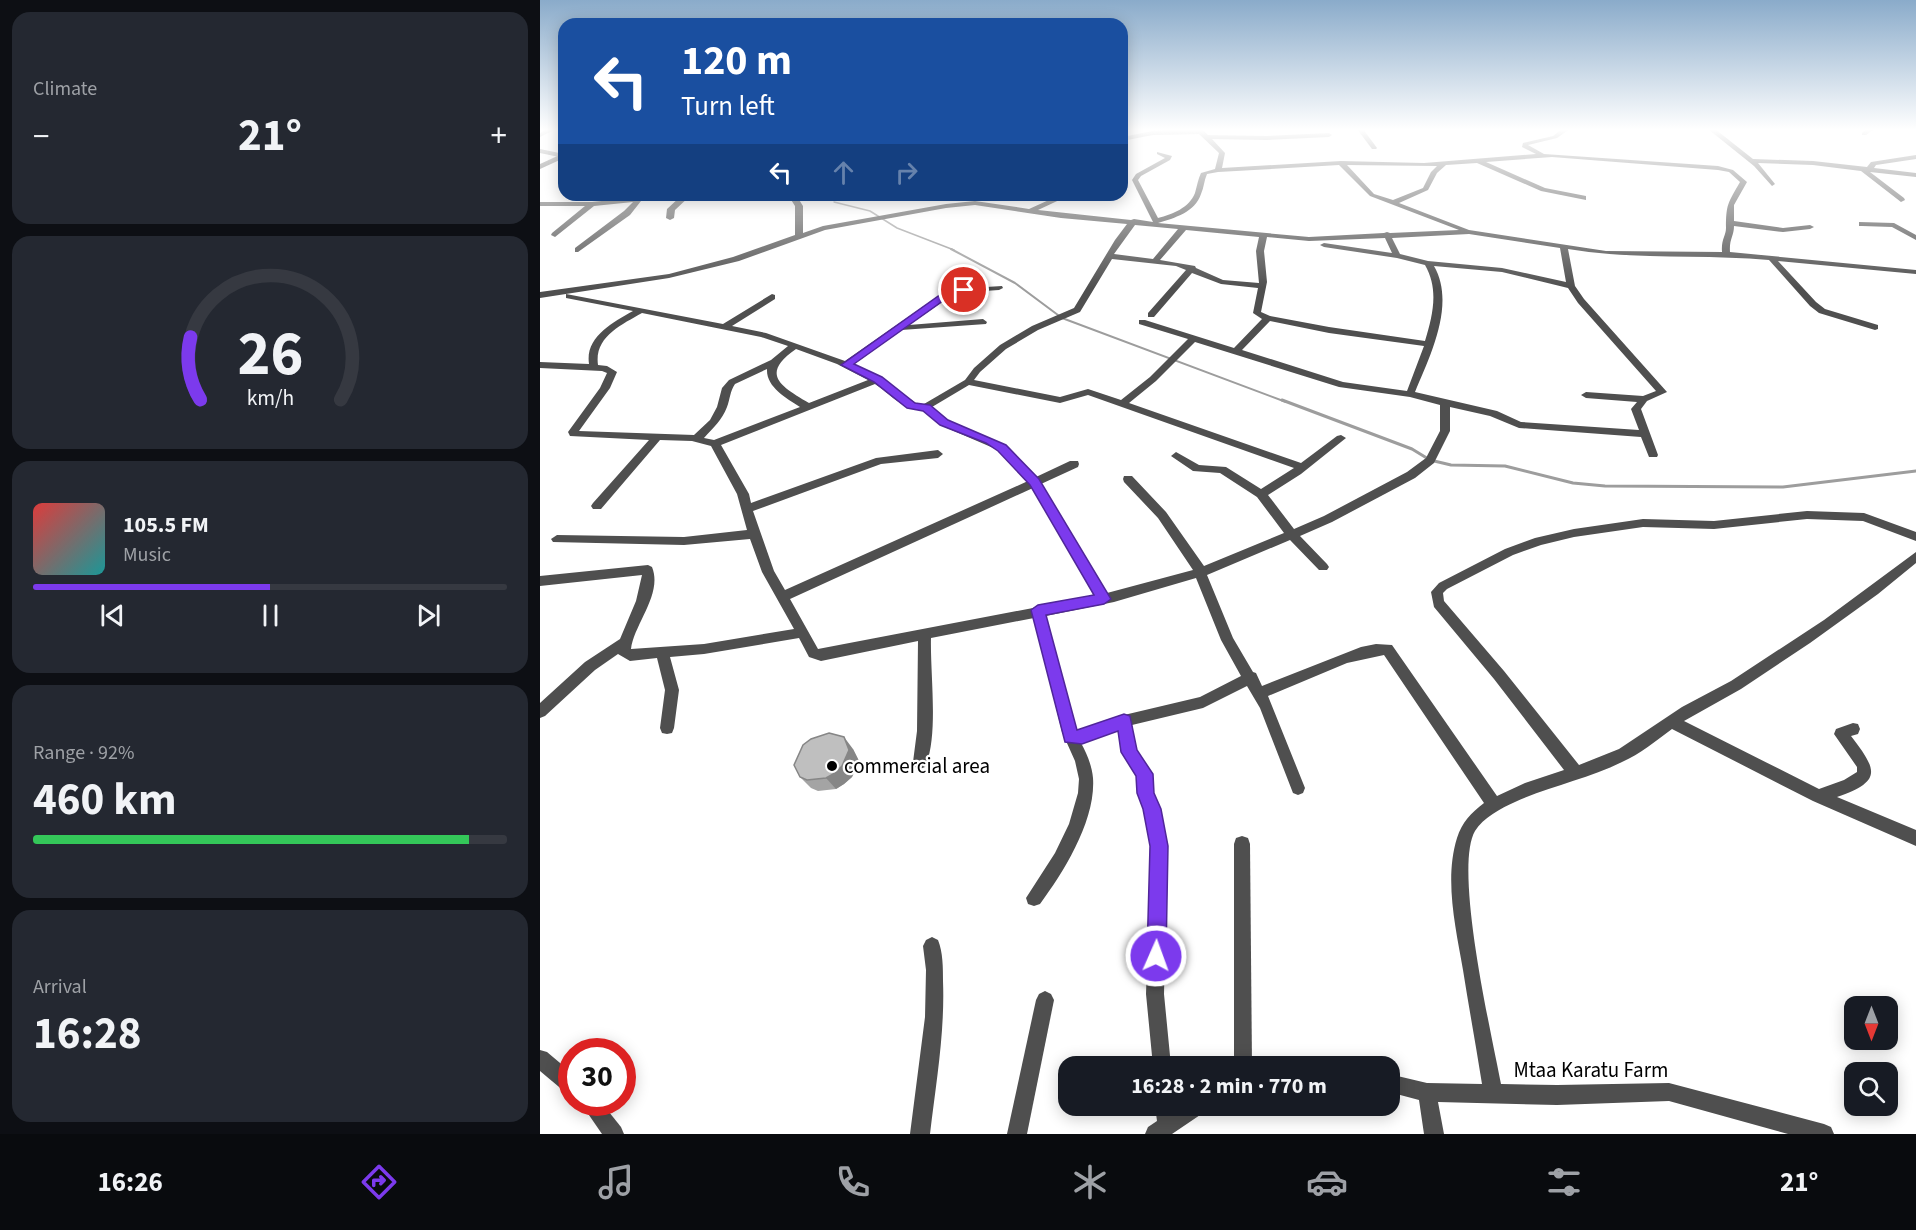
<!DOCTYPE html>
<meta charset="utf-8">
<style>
:root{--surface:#171b24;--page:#242831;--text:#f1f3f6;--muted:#9ea1a6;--line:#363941;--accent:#7c3aed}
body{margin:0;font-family:"Source Sans 3",sans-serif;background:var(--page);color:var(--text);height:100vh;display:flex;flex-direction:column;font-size:22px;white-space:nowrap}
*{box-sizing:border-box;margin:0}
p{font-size:20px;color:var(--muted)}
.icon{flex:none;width:33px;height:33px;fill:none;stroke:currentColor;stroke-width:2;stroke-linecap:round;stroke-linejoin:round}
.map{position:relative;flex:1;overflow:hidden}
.sheet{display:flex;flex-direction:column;gap:12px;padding:12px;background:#0d0f14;width:540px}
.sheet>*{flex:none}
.banner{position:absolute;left:18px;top:18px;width:570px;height:183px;border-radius:18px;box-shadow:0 3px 15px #0003;background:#1a4fa0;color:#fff;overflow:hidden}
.needle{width:39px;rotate:180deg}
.tools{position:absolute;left:1304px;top:996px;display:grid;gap:12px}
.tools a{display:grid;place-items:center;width:54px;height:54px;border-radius:12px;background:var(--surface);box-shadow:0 3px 15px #0003;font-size:30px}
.speed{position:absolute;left:18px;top:1038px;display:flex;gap:12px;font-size:30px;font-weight:700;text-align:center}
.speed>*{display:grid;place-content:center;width:78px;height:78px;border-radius:50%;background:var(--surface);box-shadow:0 3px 15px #0003;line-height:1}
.speed .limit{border:9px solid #d22;background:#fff;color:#111}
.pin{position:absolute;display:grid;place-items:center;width:51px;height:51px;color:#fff;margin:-26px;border:3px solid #fff;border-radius:50%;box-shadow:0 2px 6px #0007}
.me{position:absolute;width:66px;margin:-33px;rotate:2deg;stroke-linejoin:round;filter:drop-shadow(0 0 4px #0008)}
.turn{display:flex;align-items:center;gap:21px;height:126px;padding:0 24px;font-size:27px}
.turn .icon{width:78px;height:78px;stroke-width:2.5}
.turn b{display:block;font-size:42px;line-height:51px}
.lanes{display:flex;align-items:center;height:57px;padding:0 24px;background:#0003;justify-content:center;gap:30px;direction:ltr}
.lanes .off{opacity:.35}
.big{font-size:45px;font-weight:700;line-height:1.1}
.sheet .widget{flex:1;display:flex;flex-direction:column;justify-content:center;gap:9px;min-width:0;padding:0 21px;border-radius:18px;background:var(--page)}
.sheet .dial{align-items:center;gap:0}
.dial svg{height:156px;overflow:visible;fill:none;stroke:var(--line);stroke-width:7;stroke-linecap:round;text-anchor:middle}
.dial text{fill:var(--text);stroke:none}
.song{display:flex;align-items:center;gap:18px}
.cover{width:72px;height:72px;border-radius:9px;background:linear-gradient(135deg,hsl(0 70% 55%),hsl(180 70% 35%))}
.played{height:6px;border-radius:3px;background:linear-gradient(90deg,var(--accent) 50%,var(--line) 50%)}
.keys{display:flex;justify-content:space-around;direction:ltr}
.heat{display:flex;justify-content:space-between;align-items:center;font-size:33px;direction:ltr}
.charge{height:9px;border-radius:4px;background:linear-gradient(90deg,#34c759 92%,var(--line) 0)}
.trip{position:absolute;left:518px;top:1056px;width:342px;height:60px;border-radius:18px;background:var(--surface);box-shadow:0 3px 15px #0003;font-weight:700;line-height:60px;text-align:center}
.menu{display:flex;height:96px;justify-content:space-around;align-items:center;background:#090b0e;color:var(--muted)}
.menu .icon{width:42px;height:42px}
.menu .on{color:var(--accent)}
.menu b{font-size:27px;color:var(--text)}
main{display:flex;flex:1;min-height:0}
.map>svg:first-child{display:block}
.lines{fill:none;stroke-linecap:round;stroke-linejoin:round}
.stream-far2{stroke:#9d9d9d;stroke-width:1.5}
.stream-far1{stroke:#9d9d9d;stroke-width:2}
.stream{stroke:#9d9d9d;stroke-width:3}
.street{fill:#4f4f4f;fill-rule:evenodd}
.secondary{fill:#1c1c1c;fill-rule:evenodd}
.wall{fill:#a4a4a4}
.shaded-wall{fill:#868686}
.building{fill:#bfbfbf;stroke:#868686;stroke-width:1.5}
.route{fill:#7c3aed;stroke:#51269a;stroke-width:1.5}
.poi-dot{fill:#000;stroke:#fff;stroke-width:2}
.labels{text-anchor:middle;stroke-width:4.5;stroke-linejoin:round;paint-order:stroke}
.near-poi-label{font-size:21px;fill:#000;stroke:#fff;text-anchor:start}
.near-street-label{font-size:21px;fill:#000;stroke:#fff}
</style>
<main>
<section class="sheet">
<div class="widget"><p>Climate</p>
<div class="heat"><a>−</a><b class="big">21°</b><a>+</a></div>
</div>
<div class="widget dial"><svg viewBox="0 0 100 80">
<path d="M14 69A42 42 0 1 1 86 69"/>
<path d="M14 69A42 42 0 0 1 9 37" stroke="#7c3aed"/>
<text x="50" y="56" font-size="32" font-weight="700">26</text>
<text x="50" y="72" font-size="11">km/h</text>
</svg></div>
<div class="widget">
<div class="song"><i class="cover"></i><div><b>105.5 FM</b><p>Music</p></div></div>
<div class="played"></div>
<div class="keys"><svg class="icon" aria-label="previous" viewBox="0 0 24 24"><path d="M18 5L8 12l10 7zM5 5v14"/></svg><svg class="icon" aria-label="pause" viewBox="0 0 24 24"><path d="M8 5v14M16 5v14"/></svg><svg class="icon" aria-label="next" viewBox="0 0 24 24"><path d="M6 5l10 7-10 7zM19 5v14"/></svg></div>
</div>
<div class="widget"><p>Range · 92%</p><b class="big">460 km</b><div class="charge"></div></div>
<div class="widget"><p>Arrival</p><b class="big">16:28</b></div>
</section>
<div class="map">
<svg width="1376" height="1134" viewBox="0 0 1376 1134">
<rect width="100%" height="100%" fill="#fff"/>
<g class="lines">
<!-- stream-far2 -->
<polyline class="stream-far2" points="294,202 330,211 357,228 414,250"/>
<!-- stream-far1 -->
<polyline class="stream-far1" points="411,249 475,283 522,318 746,402"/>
<!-- stream -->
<polyline class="stream" points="742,400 872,449 890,460 911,465 965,466 1033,483 1065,486 1243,487 1376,471"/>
<!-- street -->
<g class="street">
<polygon points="7,129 16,129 0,137 0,133"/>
<path d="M655 129H662L668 135 727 136 789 133 792 135 789 137 727 140 672 139 685 153 682 168 801 161 884 163 996 154 982 147 983 143 1013 136 1022 129H1030L1017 138 988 145 1004 154 1178 166 1193 170 1207 182 1194 205V221L1243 228 1270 225 1274 227 1270 229 1243 232 1194 226C1194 236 1189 239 1190 252L1376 270V274L1238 261 1276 302 1285 309 1338 325V329L1335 330 1279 313 1270 306 1229 260C1162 254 1094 260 1028 249L1035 286 1044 299 1127 392 1107 401 1101 409 1118 455 1117 457H1109L1101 437 979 428 950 416 910 407V431L894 463 875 478 792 522 760 536 787 564 789 567 787 570H779L750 540 667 575 693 638 713 672 716 673 722 686 821 647 836 644 852 645 957 796 985 783 1024 770 954 679 894 607 891 592 899 583 965 549 995 538 1034 529 1103 519 1174 521 1267 511 1324 513 1376 532V541L1323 521 1267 519 1174 529 1103 527 1034 537 1001 545 973 555 907 589 903 593 904 601 964 671 1039 765 1079 749 1142 707 1191 681 1284 620 1376 552V563L1338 594 1270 643 1201 689 1144 721 1279 789 1304 780 1317 772V767L1294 734 1296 729 1313 723 1318 724 1320 729 1318 734 1311 736C1337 770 1343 781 1297 797L1376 830V846L1273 801 1132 729C1116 741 1100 754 1082 762 1048 779 1010 786 975 802 961 808 943 818 935 831 913 869 952 1036 961 1084L1017 1085 1129 1083 1284 1124 1291 1127 1294 1134H1248L1129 1101 1017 1105 898 1102 904 1134H884L879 1100 849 1092V1074L887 1083 942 1084C936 1046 929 1008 923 970 916 929 904 880 917 838 922 822 931 813 944 803L844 655 807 663 728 696 765 788 763 793 758 795 753 793 720 708 707 686 663 708 592 725 596 750 611 774 612 793 620 809 627 846 624 994 631 1066H613L606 994 611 846 604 809 597 793V776L582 752 578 730 541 743C547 754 552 766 553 778 556 820 524 872 500 904L494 906 488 904 486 898 515 853 529 824 538 793 539 779 535 761 522 732 494 618 391 638C390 674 399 736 385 767L380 769 375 767 373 762 377 731 378 641 281 661 269 657 259 638 164 654 130 657 139 690 134 728 132 733 127 734 122 733 120 728 125 690 117 658 90 661 78 654 55 670 5 716 0 718V703L45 662 80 639 96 601 102 575 0 586V576L108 565 112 567C123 594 94 624 91 649L164 644 254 629 222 572 210 539 144 545 13 542 11 539 17 535 144 537 207 530 197 494 171 446 152 441 120 440 61 509H53L51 506 53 503 109 440 30 436 28 432 60 388 67 373 62 371 0 368V362L49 364C45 337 72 323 93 311L26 298V294L183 324 232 294 235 295V299L192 326 226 333 305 361 404 292 414 289 462 286 463 288 459 290 415 293 369 325 443 319 447 322 446 324 361 330 313 365 336 377H341L342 380 379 405 384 404 425 380 434 368 460 345 492 326 534 308 575 240 587 224 521 218 435 205 406 208 285 230 199 261 129 278 0 298V292L129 274 193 257 255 235V206L248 195H256L263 206V233L283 226 406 204 435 201 489 209 520 195H530L498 210 591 220 594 219 613 222 592 180 596 174 625 158 617 154V152L632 156 630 160 601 176 598 180 618 218C633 214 649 208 655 193 657 186 658 179 661 173L675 169 679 153 659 134 613 135 582 141V137L613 131ZM1012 157 1178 170 1189 172 1200 182C1188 203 1186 204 1186 228 1186 236 1181 239 1182 252L1066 251 929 230 859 203 888 190 897 173 906 165 937 163 1001 191 1046 200V196L1005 188 946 162ZM799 165 830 196 919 230 850 233 847 232 844 233 769 237 618 223C635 218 655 212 661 194 664 187 664 181 667 174L678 172ZM807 165 897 166 891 172 883 188 853 200 834 194ZM595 225 638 229 613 259 574 254ZM646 230 719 237 716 251 719 283 683 280 656 268 655 266 620 260ZM929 234 1020 248 1026 282 962 268 888 261 860 254 852 238ZM727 237 769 241 845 238 852 253 784 243 780 245 784 247 857 258 885 265C899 289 893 315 885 341L789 327 730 316 721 312 727 282 724 251ZM572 259 636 266 646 270 608 313V317H614L652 273 681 284 718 288 713 313 722 319 694 348 605 320H599V324L648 339 610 377 581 400 548 389 520 397 434 380 440 372 466 349 498 330 540 312ZM894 266 962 272 1028 288 1038 303 1116 391 1103 396 1046 392 1041 395 1046 398 1097 402 1091 409 1099 430 981 422 957 411 875 392C890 356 916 304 894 266ZM102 313 221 337 248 346 231 360 189 380 182 388 177 407 170 420 154 435 39 431 70 388 77 372 67 366 58 365C54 337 81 325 102 313ZM730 321 789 333 884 346 867 391 803 382 702 350ZM655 342 799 387 870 397 900 405V431L886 458 867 472 784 516 754 529 728 495 761 474 806 438 801 435 797 436 761 463 589 403 616 381ZM256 349 297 364 328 380 269 403C240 386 220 374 256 349ZM227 369C226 387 246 398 260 407L174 440 164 438C173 428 182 420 187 407 190 399 190 391 195 384ZM335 384C349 393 366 413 384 410L400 425 458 450 488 481 245 590 234 571 213 511 341 464 398 458 403 454 398 450 336 458 211 503 209 494 181 445ZM429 385 520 403 548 395 754 468 721 489 686 467 659 465 636 452 631 456 653 471 680 473 717 497 744 533 664 566 626 512 592 476H584L583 479 584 482 618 518 653 570 567 593 501 484 538 467 539 464 538 461H530L496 477 466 446 408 421 392 407ZM493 488 556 596 502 606 498 605 493 608 278 649 250 599ZM656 578 681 640 701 676 660 697 584 715 536 732 506 616 574 602Z"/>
<polygon points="817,129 823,129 837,148 836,149 832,149"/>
<polygon points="1168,129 1175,129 1213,159 1273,161 1327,167 1331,162 1376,155 1376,159 1336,165 1334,168 1376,173 1376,177 1330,172 1364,198 1365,200 1361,202 1321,171 1273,165 1218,163 1235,184 1232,186 1214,166"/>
<polygon points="1327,129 1334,129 1326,135 1322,135 1322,133"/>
<polygon points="0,149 24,154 24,158 0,153"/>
<polygon points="119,195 151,195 135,210 134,218 130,220 126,218 127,209 140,197 101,201 90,215 38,252 35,252 35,248 84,211 93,202 54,206 15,237 11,235 12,233 45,206 0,206 0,202 52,202"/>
<polygon points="1319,222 1354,223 1376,235 1376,240 1352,227 1322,226 1319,226"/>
<polygon points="702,836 708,838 710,844 712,1066 694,1066 694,844 696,838"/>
<path d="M392 937 398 940C403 952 403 968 403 981 405 1032 396 1083 390 1134H370L385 1017 386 970 383 946 386 940Z"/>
<polygon points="505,991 511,994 514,1000 487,1134 467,1134 496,1000 499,994"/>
<polygon points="0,1050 7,1052 32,1073 32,1094 25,1092 0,1071"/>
<polygon points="40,1102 61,1102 81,1127 84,1134 62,1134"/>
<polygon points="615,1106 634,1106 635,1109 640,1106 666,1106 663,1113 632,1134 605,1134 608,1127 617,1121"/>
</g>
<!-- secondary -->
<polygon class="secondary" points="24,153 24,158 0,169 0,164"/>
</g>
<!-- wall -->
<polygon class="wall" points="313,749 319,761 312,777 304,784 296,789 278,791 271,788 260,777"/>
<!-- shaded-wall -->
<polygon class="shaded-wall" points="304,737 313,749 319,761 312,777 304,784 296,789 286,778"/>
<!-- building -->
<polygon class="building" points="289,733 304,737 309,750 302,766 295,773 286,778 267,780 260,777 254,765 263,745 271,739"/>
<!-- sky -->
<linearGradient id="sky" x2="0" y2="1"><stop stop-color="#8aabca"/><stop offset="0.45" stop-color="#fff"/><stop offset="1" stop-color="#fff" stop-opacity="0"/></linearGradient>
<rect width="1376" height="288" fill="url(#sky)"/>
<!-- route -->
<polygon class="route" points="424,288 429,290 428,292 410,296 314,364 342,377 375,403 390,405 408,420 466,445 499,479 571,599 564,604 506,615 537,730 584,714 590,716 597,750 613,774 614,793 621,809 628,846 626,956 623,963 616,966 610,963 607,956 610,846 603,809 597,793 596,776 581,752 578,731 542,744 525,742 491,610 498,605 554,595 490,485 458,451 446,443 400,425 383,411 367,408 334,382 301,365 404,292"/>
<!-- markers -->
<circle class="poi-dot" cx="292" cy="766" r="6"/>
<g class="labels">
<!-- near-poi labels -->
<g class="near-poi-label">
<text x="304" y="773">commercial area</text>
</g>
<!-- near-street labels -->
<g class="near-street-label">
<text x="1051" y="1077">Mtaa Karatu Farm</text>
</g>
</g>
</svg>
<div class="tools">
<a><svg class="needle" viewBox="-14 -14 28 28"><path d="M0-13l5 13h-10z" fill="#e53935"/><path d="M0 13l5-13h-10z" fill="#9ea1a6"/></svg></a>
<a><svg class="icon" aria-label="search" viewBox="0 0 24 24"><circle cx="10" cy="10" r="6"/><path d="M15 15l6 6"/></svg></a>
</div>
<div class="speed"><div class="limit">30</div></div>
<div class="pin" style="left:424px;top:290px;background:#d93025"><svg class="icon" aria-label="arrive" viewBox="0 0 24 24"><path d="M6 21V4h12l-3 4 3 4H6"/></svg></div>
<svg class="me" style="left:616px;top:956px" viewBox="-20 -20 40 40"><circle r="17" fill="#7c3aed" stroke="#fff" stroke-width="3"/><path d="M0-11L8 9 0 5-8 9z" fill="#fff"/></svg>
<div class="trip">16:28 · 2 min · 770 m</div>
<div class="banner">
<div class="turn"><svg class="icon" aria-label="left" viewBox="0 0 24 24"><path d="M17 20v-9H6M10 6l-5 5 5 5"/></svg><div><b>120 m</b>Turn left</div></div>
<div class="lanes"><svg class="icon" aria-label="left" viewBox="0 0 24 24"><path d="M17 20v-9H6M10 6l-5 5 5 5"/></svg><svg class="icon off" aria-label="ahead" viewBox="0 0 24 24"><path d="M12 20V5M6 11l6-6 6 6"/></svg><svg class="icon off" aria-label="right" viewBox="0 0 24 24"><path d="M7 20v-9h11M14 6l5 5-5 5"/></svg></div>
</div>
</div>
</main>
<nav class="menu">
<b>16:26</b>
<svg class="icon on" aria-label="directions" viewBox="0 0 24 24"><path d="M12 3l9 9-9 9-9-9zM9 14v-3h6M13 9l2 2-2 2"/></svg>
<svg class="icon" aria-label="music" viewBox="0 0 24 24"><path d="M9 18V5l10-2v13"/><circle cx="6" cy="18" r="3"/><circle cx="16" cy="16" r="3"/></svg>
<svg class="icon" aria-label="phone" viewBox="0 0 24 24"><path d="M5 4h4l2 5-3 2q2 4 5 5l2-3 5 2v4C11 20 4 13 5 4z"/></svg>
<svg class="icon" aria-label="climate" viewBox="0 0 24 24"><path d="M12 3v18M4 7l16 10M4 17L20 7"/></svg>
<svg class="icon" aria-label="car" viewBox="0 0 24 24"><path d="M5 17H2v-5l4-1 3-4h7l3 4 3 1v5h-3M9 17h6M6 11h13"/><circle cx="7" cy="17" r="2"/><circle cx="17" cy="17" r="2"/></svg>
<svg class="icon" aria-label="filters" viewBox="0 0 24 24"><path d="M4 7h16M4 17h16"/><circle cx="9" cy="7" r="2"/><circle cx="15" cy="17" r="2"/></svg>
<b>21°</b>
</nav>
